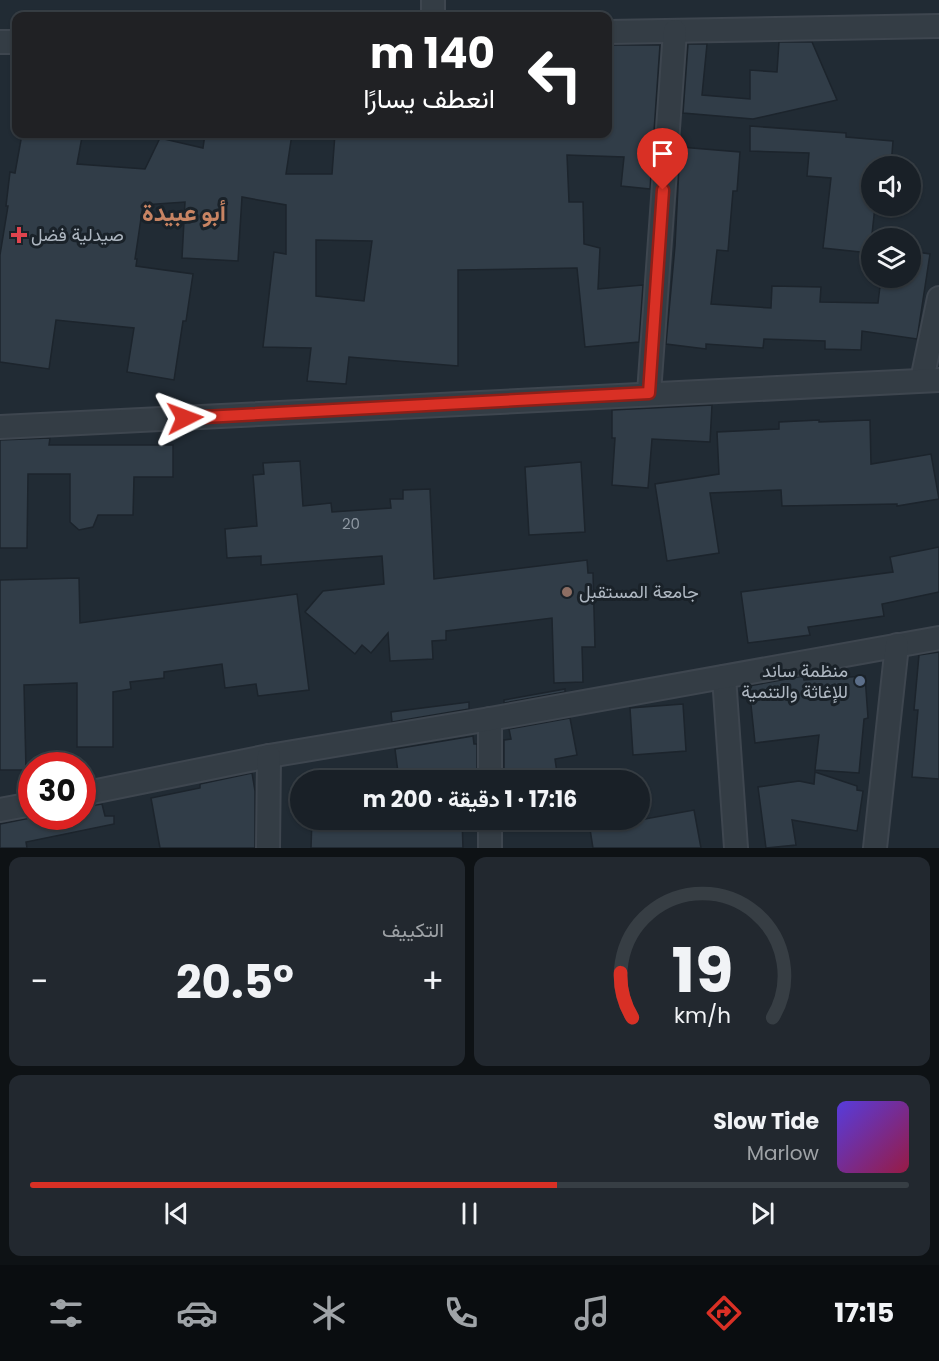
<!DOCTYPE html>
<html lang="ar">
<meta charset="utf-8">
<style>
:root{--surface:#192027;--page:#22282f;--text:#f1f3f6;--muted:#9fa3a7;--line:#373e44;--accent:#d93025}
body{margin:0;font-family:Poppins,Vazirmatn,sans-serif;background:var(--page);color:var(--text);direction:rtl;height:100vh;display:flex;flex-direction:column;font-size:22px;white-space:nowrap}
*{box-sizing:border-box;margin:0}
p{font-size:20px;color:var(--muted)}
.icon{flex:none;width:33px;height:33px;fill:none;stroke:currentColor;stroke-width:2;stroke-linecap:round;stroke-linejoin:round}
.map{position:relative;height:848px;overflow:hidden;direction:ltr}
.sheet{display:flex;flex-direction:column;gap:9px;padding:9px;background:#0e1215;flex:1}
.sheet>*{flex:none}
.banner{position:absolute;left:12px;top:12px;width:600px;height:126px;border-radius:12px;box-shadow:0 2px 4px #0004,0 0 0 2px var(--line);direction:rtl;background:#202124;color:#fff;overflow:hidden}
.tools{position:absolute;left:861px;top:156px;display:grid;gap:12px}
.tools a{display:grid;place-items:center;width:60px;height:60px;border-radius:50%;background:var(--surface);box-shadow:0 2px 4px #0004,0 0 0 2px var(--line);font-size:30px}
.speed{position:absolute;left:18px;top:752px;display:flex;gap:12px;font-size:30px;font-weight:700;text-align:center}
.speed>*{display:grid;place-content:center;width:78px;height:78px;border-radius:50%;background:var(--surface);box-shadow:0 2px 4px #0004,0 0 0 2px var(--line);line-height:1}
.speed .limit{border:9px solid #d22;background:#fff;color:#111}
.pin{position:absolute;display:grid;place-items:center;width:51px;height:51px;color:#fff;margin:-62px -26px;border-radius:50% 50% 50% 0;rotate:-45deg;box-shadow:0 0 6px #0007}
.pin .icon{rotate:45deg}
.me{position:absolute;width:66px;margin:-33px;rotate:87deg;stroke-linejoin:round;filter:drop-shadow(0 0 4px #0008)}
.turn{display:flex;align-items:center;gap:21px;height:126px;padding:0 18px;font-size:27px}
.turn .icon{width:78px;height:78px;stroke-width:2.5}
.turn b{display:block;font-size:42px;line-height:51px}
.big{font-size:45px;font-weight:700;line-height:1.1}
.sheet .tile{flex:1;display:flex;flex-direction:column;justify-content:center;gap:9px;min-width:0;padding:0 21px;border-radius:12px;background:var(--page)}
.sheet .dial{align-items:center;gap:0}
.dial svg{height:156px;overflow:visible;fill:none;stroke:var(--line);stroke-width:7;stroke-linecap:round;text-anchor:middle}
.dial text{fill:var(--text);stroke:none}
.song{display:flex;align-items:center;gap:18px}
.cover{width:72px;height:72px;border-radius:9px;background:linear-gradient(135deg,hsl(250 70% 55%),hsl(340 70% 35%))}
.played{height:6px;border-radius:3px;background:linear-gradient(90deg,var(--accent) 60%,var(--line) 60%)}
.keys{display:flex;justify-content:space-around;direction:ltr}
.heat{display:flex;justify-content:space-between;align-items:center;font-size:33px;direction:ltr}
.sheet .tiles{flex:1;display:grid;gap:9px;grid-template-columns:1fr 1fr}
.tile:last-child{grid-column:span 2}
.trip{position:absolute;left:290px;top:770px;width:360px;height:60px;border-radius:30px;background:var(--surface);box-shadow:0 2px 4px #0004,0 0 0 2px var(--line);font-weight:700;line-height:60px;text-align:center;direction:rtl}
.tab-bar{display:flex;height:96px;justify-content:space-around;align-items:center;background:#0a0d10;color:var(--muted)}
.tab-bar .icon{width:42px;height:42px}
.tab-bar .active{color:var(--accent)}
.tab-bar b{font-size:27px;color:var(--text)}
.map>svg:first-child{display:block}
.building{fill:#313d48;stroke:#1c242c;stroke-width:1.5;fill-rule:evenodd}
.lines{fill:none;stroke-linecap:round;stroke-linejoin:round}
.minor-casing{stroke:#3e464f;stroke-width:26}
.minor{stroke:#343d45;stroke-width:22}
.route-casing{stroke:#8d1f18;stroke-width:15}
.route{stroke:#d93025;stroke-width:10}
.health-dot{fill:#e0444e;stroke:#1a2229;stroke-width:2}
.education-dot{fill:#8d6e63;stroke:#1a2229;stroke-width:2}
.service-dot{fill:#5c6f8a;stroke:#1a2229;stroke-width:2}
.labels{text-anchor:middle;stroke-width:6;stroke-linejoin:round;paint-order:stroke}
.number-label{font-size:15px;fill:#8e98a2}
.poi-label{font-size:18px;fill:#afb8c2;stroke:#1a2229;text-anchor:start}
.district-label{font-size:24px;font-weight:bold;fill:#c88463;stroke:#1a2229}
</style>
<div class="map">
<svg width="939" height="848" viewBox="0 0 939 848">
<rect width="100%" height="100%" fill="#212b34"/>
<!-- building -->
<g class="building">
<polygon points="779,42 812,42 837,100 753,119 683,113 688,44 707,44 702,95 750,99 750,70 777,72"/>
<path d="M608 45H660L650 189 621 186 624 157 567 155 569 202H583L584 244 600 248 598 289 643 285 639 342 585 347 577 268 458 270V366L349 357 346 384 307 381 311 348 263 347 274 252 286 254V205L242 197 238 261 182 258 185 202 143 205 135 259H137L136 266 193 274 186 321H183L174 380 127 372 134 328 56 320 49 369 0 362V255L8 206H6L10 172 15 173 22 134H65L82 137 77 164 145 169 160 138 203 148 205 134H292L286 174H332L335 134H610L613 79 608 78ZM316 240 372 241 364 301 316 296Z"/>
<polygon points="750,126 846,133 846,137 893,141 891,166 872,166 872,206 875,206 870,253 823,248 831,178 807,176 809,153 750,151"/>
<polygon points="680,147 740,152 737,191 733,191 728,251 717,250 711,304 771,308 772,286 821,287 820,302 878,303 881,278 910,278 910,251 930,254 917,339 862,331 861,350 825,349 825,341 764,339 763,348 706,344 706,349 666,344 675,246"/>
<polygon points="712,405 710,442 652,439 648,488 612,485 615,438 612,438 612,410"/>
<polygon points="819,420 819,422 870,420 871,464 931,454 939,499 897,506 897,504 782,506 781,490 710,493 719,553 667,561 655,484 719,474 717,432 779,429 779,422"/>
<polygon points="50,438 49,445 173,445 173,477 134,477 133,515 98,515 93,527 79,530 70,522 70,474 28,474 27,548 0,548 0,440"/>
<polygon points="300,461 303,506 331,503 332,512 391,508 390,499 403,499 403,490 430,489 434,579 587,560 588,573 593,573 595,647 582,647 583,682 554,683 552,618 446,631 446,640 432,641 433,659 390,661 388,633 371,653 362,645 355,654 305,612 323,591 384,584 382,556 261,565 261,556 227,558 225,529 257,526 253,475 264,474 263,463"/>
<polygon points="581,462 585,532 529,535 525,467"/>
<polygon points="939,547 939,592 882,604 884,616 808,627 810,635 748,643 741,592 893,572 890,557"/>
<polygon points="79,578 80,623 297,594 309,690 258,696 256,684 225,688 222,664 164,672 164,678 130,682 131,689 113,692 113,747 77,747 77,683 24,685 26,770 0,770 0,580"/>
<polygon points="939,652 939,779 912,777 918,710 914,710 919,655"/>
<polygon points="803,676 804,680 865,676 868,718 864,719 859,773 815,770 819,735 755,743 749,686"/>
<polygon points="565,689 565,692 504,703 504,700"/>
<polygon points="469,702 469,709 392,722 391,712"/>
<polygon points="683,704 686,751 633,755 630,708"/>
<polygon points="570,718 577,755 555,759 558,780 504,780 504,740 511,739 509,729"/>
<polygon points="473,736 474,744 477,744 477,780 399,780 395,749"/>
<polygon points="815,772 857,786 857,790 863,791 857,831 792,820 796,845 766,848 758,787 799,781 814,784"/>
<polygon points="252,773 255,791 255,848 160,848 151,798 200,788 200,784"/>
<polygon points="102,804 105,816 114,816 114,824 26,842 27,848 0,848 0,824 40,816 82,816 82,807"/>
<polygon points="694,810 701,848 593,848 590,829"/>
<polygon points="312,819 462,819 463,848 311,848"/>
</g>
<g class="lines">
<!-- minor casing -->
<g class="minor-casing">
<g id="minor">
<polyline points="433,16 433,0"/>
<polyline points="608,32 939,26"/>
<polyline points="0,42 16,42"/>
<polyline points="922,380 939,298"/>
<polyline points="649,393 675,31"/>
<polyline points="0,427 939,380"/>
<polyline points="724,677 736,848"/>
<polyline points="490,719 490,780"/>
<polyline points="82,794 269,756 490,719 939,638"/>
<polyline points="0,810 32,804"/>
<polyline points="490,819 490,848"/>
<polyline points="268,848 269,756"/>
<polyline points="875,848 897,645"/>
</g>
</g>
<!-- minor -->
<use href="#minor" class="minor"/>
</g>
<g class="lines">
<!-- route casing -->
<g class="route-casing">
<polyline id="route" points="185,418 649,393 663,190"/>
</g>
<!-- route -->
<use href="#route" class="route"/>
</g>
<!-- markers -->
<path class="health-dot" d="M16 226h6v6h6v6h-6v6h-6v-6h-6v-6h6z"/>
<circle class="education-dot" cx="567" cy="592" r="6"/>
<circle class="service-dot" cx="860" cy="681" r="6"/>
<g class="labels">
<!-- number labels -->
<g class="number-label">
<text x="351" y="529">20</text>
</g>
<!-- poi labels -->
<g class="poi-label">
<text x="31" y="241">صيدلية فضل</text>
<text x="579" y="598">جامعة المستقبل</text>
<text x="848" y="677" text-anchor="end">منظمة ساند<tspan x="848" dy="21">للإغاثة والتنمية</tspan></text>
</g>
<!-- district labels -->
<g class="district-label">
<text x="184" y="221">أبو عبيدة</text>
</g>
</g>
</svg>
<div class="tools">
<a><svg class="icon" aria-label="sound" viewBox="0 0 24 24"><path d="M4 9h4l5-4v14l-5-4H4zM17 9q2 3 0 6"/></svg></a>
<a><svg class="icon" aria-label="layers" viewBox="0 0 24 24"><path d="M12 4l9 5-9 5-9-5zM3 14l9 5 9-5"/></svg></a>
</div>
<div class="speed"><div class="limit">30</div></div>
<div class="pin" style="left:663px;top:190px;background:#d93025"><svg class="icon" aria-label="arrive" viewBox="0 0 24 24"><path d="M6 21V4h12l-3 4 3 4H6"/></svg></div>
<svg class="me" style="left:185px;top:418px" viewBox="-20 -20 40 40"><path d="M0-17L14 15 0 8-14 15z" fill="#d93025" stroke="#fff" stroke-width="4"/></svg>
<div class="trip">17:16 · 1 دقيقة · 200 m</div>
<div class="banner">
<div class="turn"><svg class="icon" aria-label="left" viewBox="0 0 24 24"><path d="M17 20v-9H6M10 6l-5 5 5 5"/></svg><div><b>140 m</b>انعطف يسارًا</div></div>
</div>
</div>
<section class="sheet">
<div class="tiles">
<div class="tile dial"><svg viewBox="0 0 100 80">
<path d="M14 69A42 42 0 1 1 86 69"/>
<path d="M14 69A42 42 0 0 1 8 46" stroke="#d93025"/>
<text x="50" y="56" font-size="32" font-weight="700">19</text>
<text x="50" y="72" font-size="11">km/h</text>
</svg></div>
<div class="tile"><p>التكييف</p>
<div class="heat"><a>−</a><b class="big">20.5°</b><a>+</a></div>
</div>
<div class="tile">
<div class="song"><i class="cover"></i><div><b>Slow Tide</b><p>Marlow</p></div></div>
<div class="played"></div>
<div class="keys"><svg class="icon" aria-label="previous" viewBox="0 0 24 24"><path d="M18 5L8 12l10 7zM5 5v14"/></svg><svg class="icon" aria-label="pause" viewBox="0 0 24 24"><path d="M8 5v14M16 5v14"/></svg><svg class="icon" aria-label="next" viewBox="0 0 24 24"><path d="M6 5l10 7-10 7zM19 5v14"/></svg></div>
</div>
</div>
</section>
<nav class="tab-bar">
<b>17:15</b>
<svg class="icon active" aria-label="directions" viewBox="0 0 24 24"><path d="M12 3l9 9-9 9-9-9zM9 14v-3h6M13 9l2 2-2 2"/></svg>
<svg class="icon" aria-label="music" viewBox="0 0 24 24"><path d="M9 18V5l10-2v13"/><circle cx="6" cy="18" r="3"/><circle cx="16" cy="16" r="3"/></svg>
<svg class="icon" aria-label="phone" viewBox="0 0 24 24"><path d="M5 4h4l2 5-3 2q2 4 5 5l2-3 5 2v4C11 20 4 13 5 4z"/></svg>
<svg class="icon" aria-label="climate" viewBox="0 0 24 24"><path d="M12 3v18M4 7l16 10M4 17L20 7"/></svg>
<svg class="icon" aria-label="car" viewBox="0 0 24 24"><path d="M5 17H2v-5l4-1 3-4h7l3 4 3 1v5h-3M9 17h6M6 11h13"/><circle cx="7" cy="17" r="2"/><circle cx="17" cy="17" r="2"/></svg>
<svg class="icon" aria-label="filters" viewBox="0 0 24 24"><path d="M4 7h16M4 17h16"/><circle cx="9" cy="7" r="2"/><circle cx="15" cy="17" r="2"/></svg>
</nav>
